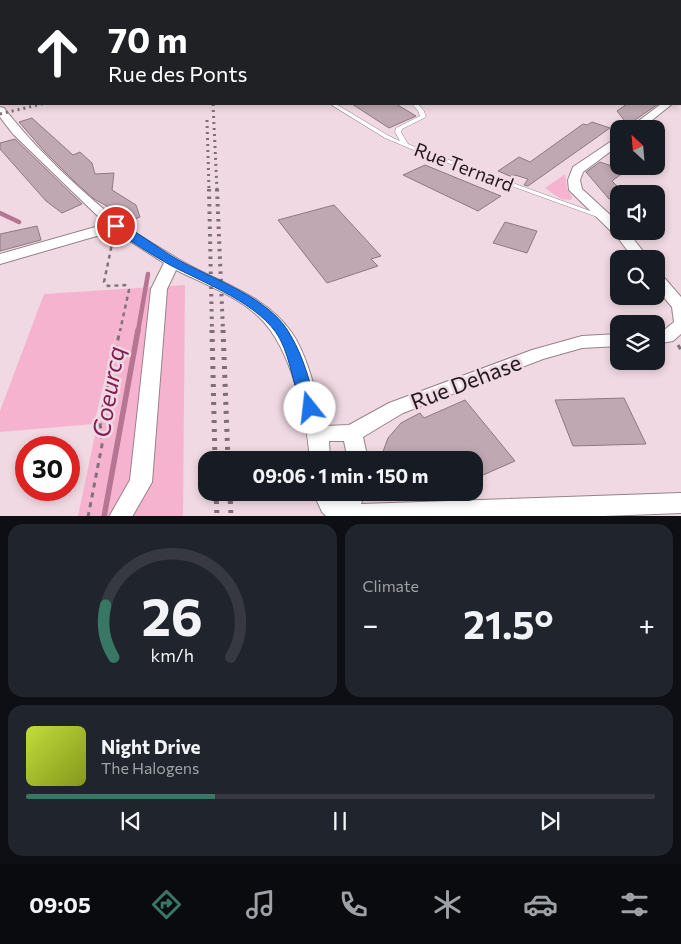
<!DOCTYPE html>
<meta charset="utf-8">
<style>
:root{--surface:#171b24;--page:#20242c;--text:#f1f3f6;--muted:#9ea1a6;--line:#363941;--accent:#387764}
body{margin:0;font-family:Commissioner,sans-serif;background:var(--page);color:var(--text);height:100vh;display:flex;flex-direction:column;font-size:19px;white-space:nowrap}
*{box-sizing:border-box;margin:0}
p{font-size:16px;color:var(--muted)}
.icon{flex:none;width:28px;height:28px;fill:none;stroke:currentColor;stroke-width:2;stroke-linecap:round;stroke-linejoin:round}
.map{position:relative;height:516px;overflow:hidden}
.side{display:flex;flex-direction:column;gap:8px;padding:8px;background:#0d0f14;flex:1}
.side>*{flex:none}
.top-card{position:absolute;left:0px;top:0px;width:681px;height:105px;box-shadow:0 2px 8px #0003;background:#202124;color:#fff;overflow:hidden}
.needle{width:32px;rotate:334deg}
.buttons{position:absolute;left:610px;top:120px;display:grid;gap:10px}
.buttons a{display:grid;place-items:center;width:55px;height:55px;border-radius:10px;background:var(--surface);box-shadow:0 2px 8px #0003;font-size:25px}
.speed{position:absolute;left:15px;top:436px;display:flex;gap:10px;font-size:25px;font-weight:700;text-align:center}
.speed>*{display:grid;place-content:center;width:65px;height:65px;border-radius:50%;background:var(--surface);box-shadow:0 2px 8px #0003;line-height:1}
.speed .limit{border:8px solid #d22;background:#fff;color:#111}
.pin{position:absolute;display:grid;place-items:center;width:42px;height:42px;color:#fff;margin:-21px;border:2px solid #fff;border-radius:50%;box-shadow:0 1px 5px #0007}
.me{position:absolute;width:55px;margin:-28px;rotate:344deg;stroke-linejoin:round;filter:drop-shadow(0 0 4px #0008)}
.turn{display:flex;align-items:center;gap:18px;height:105px;padding:0 25px;font-size:22px}
.turn .icon{width:65px;height:65px;stroke-width:2.5}
.turn b{display:block;font-size:35px;line-height:42px}
.big{font-size:38px;font-weight:700;line-height:1.1}
.side .widget{flex:1;display:flex;flex-direction:column;justify-content:center;gap:8px;min-width:0;padding:0 18px;border-radius:15px;background:var(--page)}
.side .dial{align-items:center;gap:0}
.dial svg{height:130px;overflow:visible;fill:none;stroke:var(--line);stroke-width:7;stroke-linecap:round;text-anchor:middle}
.dial text{fill:var(--text);stroke:none}
.song{display:flex;align-items:center;gap:15px}
.cover{width:60px;height:60px;border-radius:8px;background:linear-gradient(135deg,hsl(70 70% 55%),hsl(70 70% 35%))}
.played{height:5px;border-radius:2px;background:linear-gradient(90deg,var(--accent) 30%,var(--line) 30%)}
.keys{display:flex;justify-content:space-around;direction:ltr}
.heat{display:flex;justify-content:space-between;align-items:center;font-size:28px;direction:ltr}
.side .tiles{flex:1;display:grid;gap:8px;grid-template-columns:1fr 1fr}
.widget:last-child{grid-column:span 2}
.trip{position:absolute;left:198px;top:451px;width:285px;height:50px;border-radius:15px;background:var(--surface);box-shadow:0 2px 8px #0003;font-weight:700;line-height:50px;text-align:center}
.tabs{display:flex;height:80px;justify-content:space-around;align-items:center;background:#090b0e;color:var(--muted)}
.tabs .icon{width:35px;height:35px}
.tabs .active{color:var(--accent)}
.tabs b{font-size:22px;color:var(--text)}
.map>svg:first-child{display:block}
.green{fill:#f6b3cf}
.lines{fill:none;stroke-linecap:round;stroke-linejoin:round}
.stream-far1{stroke:#b67592;stroke-width:4.5}
.stream{stroke:#b67592;stroke-width:5.5}
.building{fill:#bfa8b1;stroke:#8e7982}
.lane-casing{stroke:#97828a;stroke-width:1}
.street-casing{stroke:#97828a;stroke-width:2}
.secondary-casing{stroke:#97828a;stroke-width:2}
.path-far1{stroke:#817278;stroke-width:2.5;stroke-dasharray:4 4;stroke-linecap:butt}
.path{stroke:#817278;stroke-width:3;stroke-dasharray:5 5;stroke-linecap:butt}
.lane{fill:#fff;fill-rule:evenodd}
.street{fill:#fff;fill-rule:evenodd}
.secondary{fill:#fff;fill-rule:evenodd}
.rail-far2{stroke:#7e6f75;stroke-width:3;stroke-dasharray:2 4;stroke-linecap:butt}
.rail-far1{stroke:#7e6f75;stroke-width:4;stroke-dasharray:2.5 5;stroke-linecap:butt}
.rail{stroke:#7e6f75;stroke-width:5;stroke-dasharray:3 6;stroke-linecap:butt}
.route{fill:#1a73e8;stroke:#114b97}
.labels{text-anchor:middle;stroke-width:5;stroke-linejoin:round;paint-order:stroke}
.street-label{font-size:19px;fill:#22191d;stroke:#f0d9e2}
.near-street-label{font-size:22px;fill:#22191d;stroke:#f0d9e2}
.near-water-label{font-size:24px;font-style:italic;fill:#831e55;stroke:#f0d9e2}
</style>
<div class="map">
<svg width="681" height="517" viewBox="0 0 681 517">
<rect width="100%" height="100%" fill="#f0d9e2"/>
<!-- green -->
<g class="green">
<polygon points="565,174 567,189 572,197 571,200 561,199 545,188"/>
<polygon points="185,285 183,516 78,516 118,325 94,424 0,432 0,411 44,294"/>
</g>
<g class="lines">
<!-- stream-far1 -->
<g class="stream-far1">
<polyline points="0,213 19,222"/>
<polyline points="138,331 148,274"/>
</g>
<!-- stream -->
<polyline class="stream" points="104,517 138,330"/>
</g>
<!-- building -->
<g class="building">
<polygon points="352,104 396,104 416,116 389,128"/>
<polygon points="627,104 658,104 628,125 617,111"/>
<polygon points="32,118 73,155 80,152 92,163 95,174 114,173 112,190 136,205 140,217 132,220 94,199 75,182 45,152 19,122"/>
<polygon points="592,122 610,128 528,186 524,185 528,179 515,175 512,177 498,171 519,157 530,162 583,124 587,125"/>
<polygon points="15,139 82,204 62,213 46,201 0,149 0,143"/>
<polygon points="600,162 612,166 632,166 612,181 619,188 619,198 609,199 586,172"/>
<polygon points="425,165 491,192 501,196 478,211 403,175"/>
<polygon points="334,205 381,256 371,259 378,266 327,283 278,220"/>
<polygon points="505,222 537,231 527,253 493,243"/>
<polygon points="37,226 41,240 0,251 0,234"/>
<polygon points="624,398 646,444 573,446 555,400"/>
<polygon points="465,400 515,461 474,479 474,460 386,460 386,458 381,457 388,438 401,423 420,413 424,418"/>
</g>
<g class="lines">
<!-- lane casing -->
<g class="lane-casing">
<polygon id="lane" points="330,104 336,104 389,136 400,141 395,132 396,128 420,116 418,111 413,105 418,104 424,111 426,117 402,129 401,132 408,144 427,152 604,216 605,217 604,218 600,218 423,154 385,138"/>
</g>
<!-- street casing -->
<g class="street-casing">
<g id="street">
<rect x="6" y="0" width="8" height="1"/>
<polygon points="280,0 290,0 291,1 281,1"/>
<polygon points="1,35 1,45 0,46 0,36"/>
<polygon points="680,90 681,90 680,97"/>
<polygon points="661,104 672,104 641,129 628,129"/>
<path d="M0 107 4 108C34 147 81 192 120 222 137 235 157 246 175 257 215 282 263 292 292 333 308 356 317 398 325 426L349 425 389 403 532 350 582 336 619 334V346L582 348 543 359 403 413 363 437 368 460H348L344 441H329L330 460H310C307 418 291 347 259 317 237 296 204 284 176 270L167 289 152 482 132 517H109L130 480 151 289 164 263 114 231 0 264V254L106 224 13 134 0 117Z"/>
<polygon points="619,136 619,145 583,172 580,180 582,189 619,223 619,231 628,232 649,259 634,259 618,238 569,190 568,180 573,167"/>
<polygon points="656,272 661,274 681,297 681,334 673,341 656,344 656,332 663,331 674,322 672,307 656,288"/>
<polygon points="313,492 335,492 340,500 343,492 365,492 361,504 681,493 681,513 578,517 327,517 322,512"/>
</g>
</g>
<!-- secondary casing -->
<g class="secondary-casing">
<g id="secondary">
<polygon points="360,0 374,0 374,1 361,1"/>
<rect x="680" y="85" width="1" height="8"/>
</g>
</g>
<!-- path-far1 -->
<polyline class="path-far1" points="113,239 104,282 108,286 125,285 129,290 120,331"/>
<!-- path -->
<g class="path">
<polyline points="678,345 681,350"/>
<polyline points="88,517 102,445 100,421 120,330"/>
</g>
<!-- lane -->
<use href="#lane" class="lane"/>
<!-- street -->
<use href="#street" class="street"/>
<!-- secondary -->
<use href="#secondary" class="secondary"/>
<!-- rail-far2 -->
<g class="rail-far2">
<polyline points="213,104 217,190"/>
<polyline points="0,114 42,104"/>
<polyline points="207,120 209,190"/>
</g>
<!-- rail-far1 -->
<g class="rail-far1">
<polyline points="209,189 212,331"/>
<polyline points="217,189 223,331"/>
</g>
<!-- rail -->
<g class="rail">
<polyline points="212,330 215,460"/>
<polyline points="223,330 228,460"/>
<polyline points="216,492 217,517"/>
<polyline points="230,492 231,517"/>
</g>
</g>
<!-- route -->
<path class="route" d="M116 223C132 227 159 249 175 258 211 279 271 297 291 336 304 358 310 383 317 408L315 412 310 413 305 412C293 390 292 362 280 339 261 304 204 283 170 265 150 254 131 241 112 229L110 226Z"/>
<g class="labels">
<!-- street labels -->
<g class="street-label">
<text transform="translate(464 167) rotate(21)" y="7">Rue Ternard</text>
</g>
<!-- near-street labels -->
<g class="near-street-label">
<text transform="translate(466 382) rotate(-21)" y="8">Rue Dehase</text>
</g>
<!-- near-water labels -->
<g class="near-water-label">
<text transform="translate(109 392) rotate(-80)" y="8">Coeurcq</text>
</g>
</g>
</svg>
<div class="buttons">
<a><svg class="needle" viewBox="-14 -14 28 28"><path d="M0-13l5 13h-10z" fill="#e53935"/><path d="M0 13l5-13h-10z" fill="#9ea1a6"/></svg></a>
<a><svg class="icon" aria-label="sound" viewBox="0 0 24 24"><path d="M4 9h4l5-4v14l-5-4H4zM17 9q2 3 0 6"/></svg></a>
<a><svg class="icon" aria-label="search" viewBox="0 0 24 24"><circle cx="10" cy="10" r="6"/><path d="M15 15l6 6"/></svg></a>
<a><svg class="icon" aria-label="layers" viewBox="0 0 24 24"><path d="M12 4l9 5-9 5-9-5zM3 14l9 5 9-5"/></svg></a>
</div>
<div class="speed"><div class="limit">30</div></div>
<div class="pin" style="left:116px;top:226px;background:#d93025"><svg class="icon" aria-label="arrive" viewBox="0 0 24 24"><path d="M6 21V4h12l-3 4 3 4H6"/></svg></div>
<svg class="me" style="left:310px;top:408px" viewBox="-20 -20 40 40"><circle r="19" fill="#fff"/><path d="M0-13L10 11 0 6-10 11z" fill="#1a73e8"/></svg>
<div class="trip">09:06 · 1 min · 150 m</div>
<div class="top-card">
<div class="turn"><svg class="icon" aria-label="ahead" viewBox="0 0 24 24"><path d="M12 20V5M6 11l6-6 6 6"/></svg><div><b>70 m</b>Rue des Ponts</div></div>
</div>
</div>
<section class="side">
<div class="tiles">
<div class="widget dial"><svg viewBox="0 0 100 80">
<path d="M14 69A42 42 0 1 1 86 69"/>
<path d="M14 69A42 42 0 0 1 9 37" stroke="#387764"/>
<text x="50" y="56" font-size="32" font-weight="700">26</text>
<text x="50" y="72" font-size="11">km/h</text>
</svg></div>
<div class="widget"><p>Climate</p>
<div class="heat"><a>−</a><b class="big">21.5°</b><a>+</a></div>
</div>
<div class="widget">
<div class="song"><i class="cover"></i><div><b>Night Drive</b><p>The Halogens</p></div></div>
<div class="played"></div>
<div class="keys"><svg class="icon" aria-label="previous" viewBox="0 0 24 24"><path d="M18 5L8 12l10 7zM5 5v14"/></svg><svg class="icon" aria-label="pause" viewBox="0 0 24 24"><path d="M8 5v14M16 5v14"/></svg><svg class="icon" aria-label="next" viewBox="0 0 24 24"><path d="M6 5l10 7-10 7zM19 5v14"/></svg></div>
</div>
</div>
</section>
<nav class="tabs">
<b>09:05</b>
<svg class="icon active" aria-label="directions" viewBox="0 0 24 24"><path d="M12 3l9 9-9 9-9-9zM9 14v-3h6M13 9l2 2-2 2"/></svg>
<svg class="icon" aria-label="music" viewBox="0 0 24 24"><path d="M9 18V5l10-2v13"/><circle cx="6" cy="18" r="3"/><circle cx="16" cy="16" r="3"/></svg>
<svg class="icon" aria-label="phone" viewBox="0 0 24 24"><path d="M5 4h4l2 5-3 2q2 4 5 5l2-3 5 2v4C11 20 4 13 5 4z"/></svg>
<svg class="icon" aria-label="climate" viewBox="0 0 24 24"><path d="M12 3v18M4 7l16 10M4 17L20 7"/></svg>
<svg class="icon" aria-label="car" viewBox="0 0 24 24"><path d="M5 17H2v-5l4-1 3-4h7l3 4 3 1v5h-3M9 17h6M6 11h13"/><circle cx="7" cy="17" r="2"/><circle cx="17" cy="17" r="2"/></svg>
<svg class="icon" aria-label="filters" viewBox="0 0 24 24"><path d="M4 7h16M4 17h16"/><circle cx="9" cy="7" r="2"/><circle cx="15" cy="17" r="2"/></svg>
</nav>
